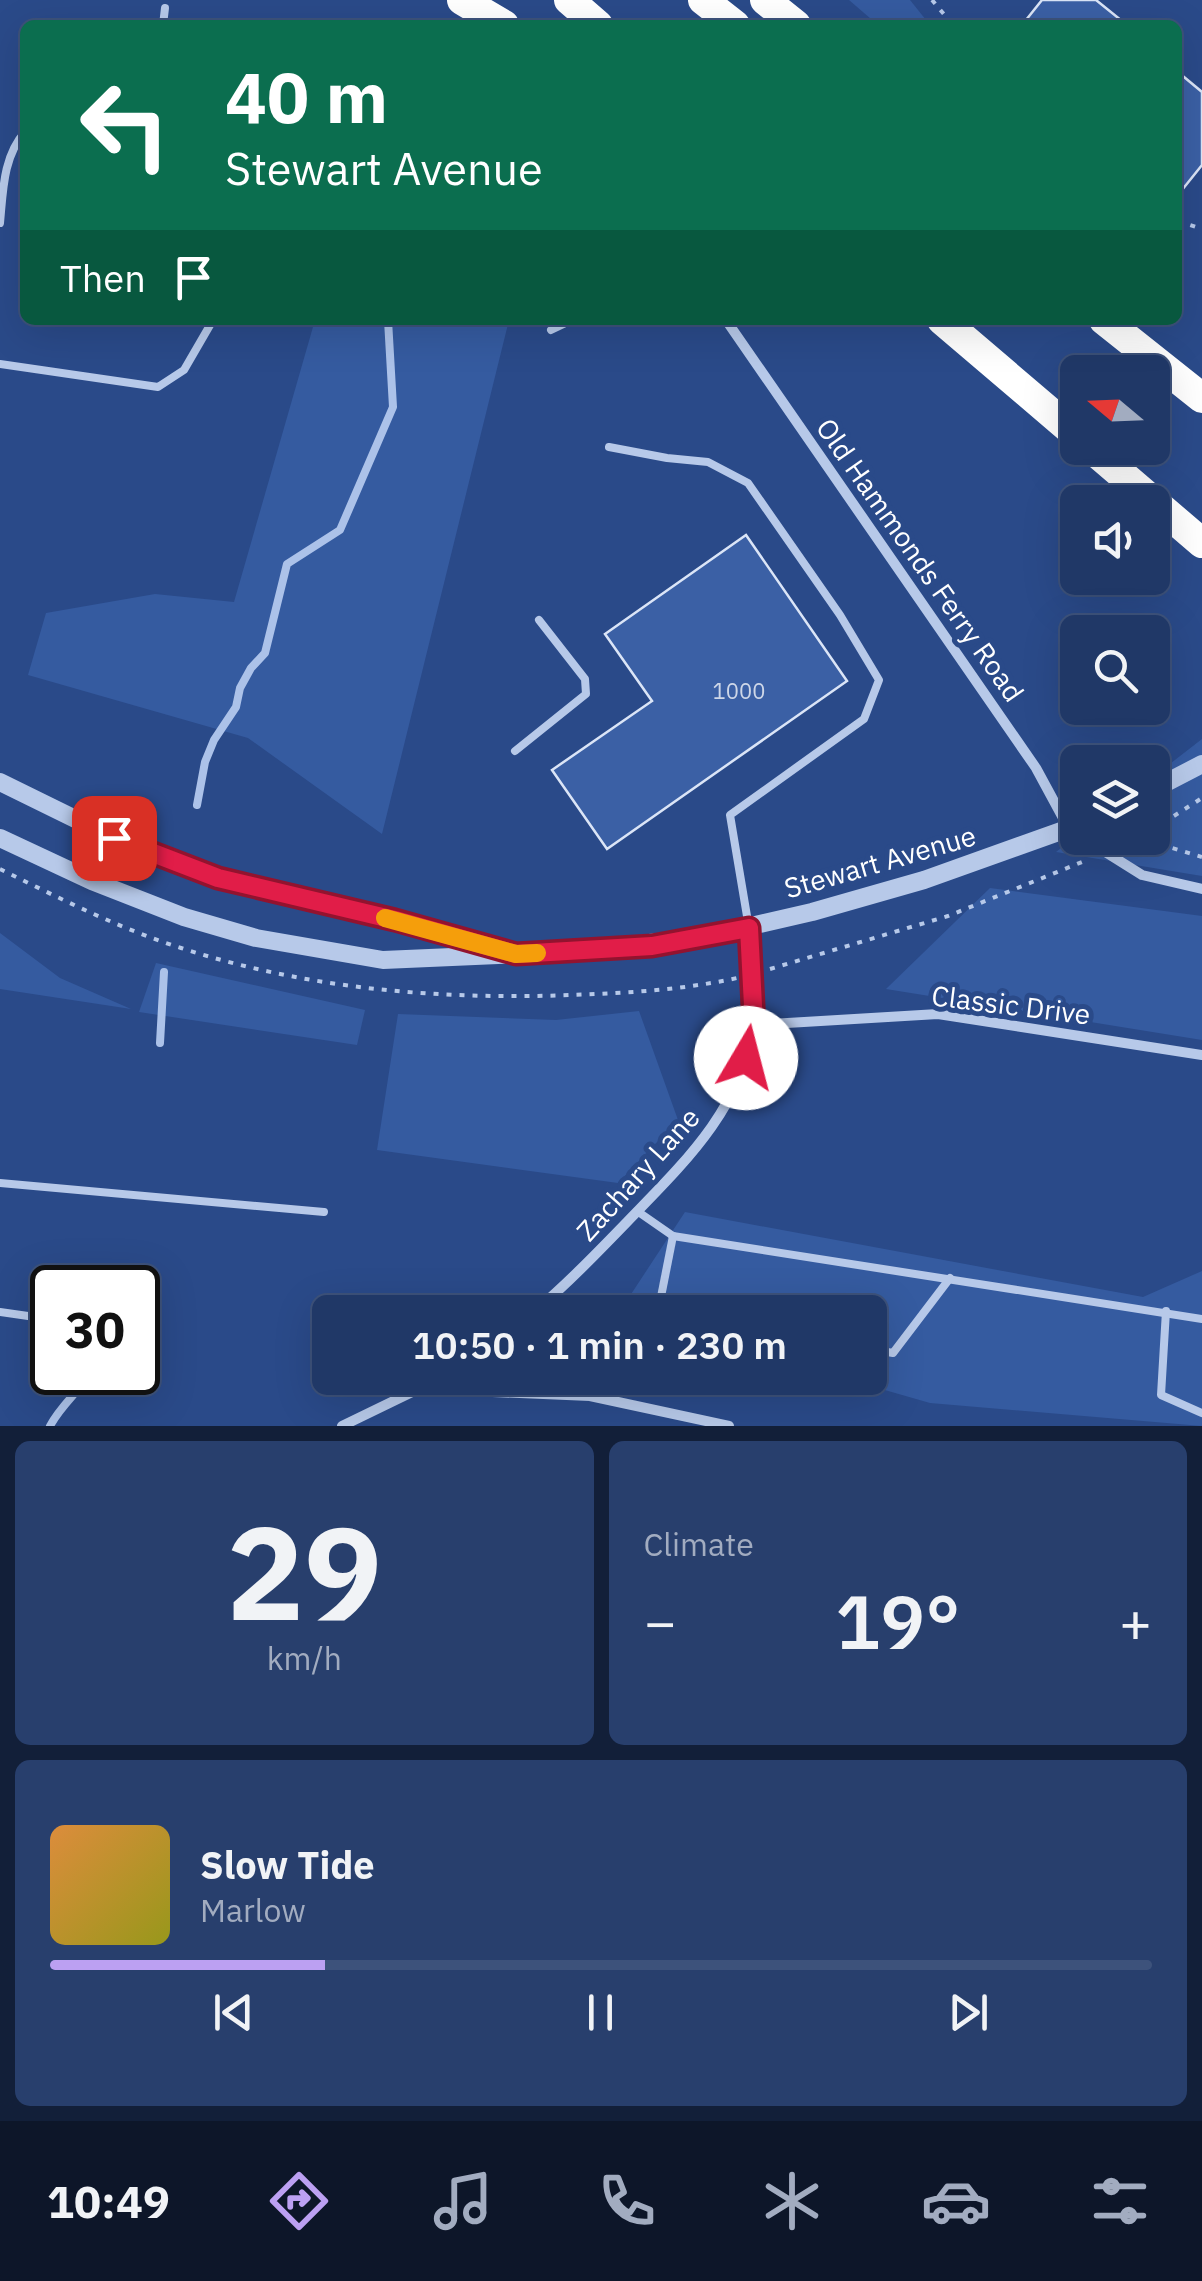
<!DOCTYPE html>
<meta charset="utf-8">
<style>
:root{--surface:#203867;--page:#283f6d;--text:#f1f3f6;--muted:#a2acc0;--line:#3d527b;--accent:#bca0f2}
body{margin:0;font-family:"IBM Plex Sans",sans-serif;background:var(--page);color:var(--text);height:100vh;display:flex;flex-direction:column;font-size:38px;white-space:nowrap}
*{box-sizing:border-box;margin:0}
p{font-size:32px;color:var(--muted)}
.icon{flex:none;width:55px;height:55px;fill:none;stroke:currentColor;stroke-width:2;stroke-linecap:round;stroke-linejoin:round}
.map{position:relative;height:1426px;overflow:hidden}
.panel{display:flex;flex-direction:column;gap:15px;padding:15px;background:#121f39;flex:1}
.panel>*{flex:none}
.guide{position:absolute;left:20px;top:20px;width:1162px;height:305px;border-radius:15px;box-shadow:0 10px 40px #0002,0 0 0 2px var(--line);background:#0b6e4f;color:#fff;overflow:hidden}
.needle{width:65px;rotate:289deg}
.controls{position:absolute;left:1060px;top:355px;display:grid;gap:20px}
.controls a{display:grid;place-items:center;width:110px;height:110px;border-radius:15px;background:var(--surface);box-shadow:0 10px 40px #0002,0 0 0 2px var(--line);font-size:50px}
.speed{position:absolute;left:30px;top:1265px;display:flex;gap:20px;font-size:50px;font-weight:700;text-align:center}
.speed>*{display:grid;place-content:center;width:130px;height:130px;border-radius:50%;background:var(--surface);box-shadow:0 10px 40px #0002,0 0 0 2px var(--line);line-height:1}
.speed .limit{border:5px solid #111;border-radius:15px;background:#fff;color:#111}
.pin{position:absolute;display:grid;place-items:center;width:85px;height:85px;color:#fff;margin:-42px;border-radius:20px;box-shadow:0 5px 15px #0006}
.me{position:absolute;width:110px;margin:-55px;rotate:8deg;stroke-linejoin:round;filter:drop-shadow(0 0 8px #0008)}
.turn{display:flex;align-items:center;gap:35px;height:210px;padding:0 40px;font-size:45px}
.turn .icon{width:130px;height:130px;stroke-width:2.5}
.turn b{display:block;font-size:70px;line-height:85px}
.then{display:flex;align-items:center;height:95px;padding:0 40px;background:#0003;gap:20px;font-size:38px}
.big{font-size:75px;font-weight:600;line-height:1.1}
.panel .widget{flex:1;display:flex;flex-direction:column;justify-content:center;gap:15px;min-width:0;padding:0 35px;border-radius:15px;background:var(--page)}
.panel .dial{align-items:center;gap:0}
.dial b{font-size:130px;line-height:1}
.song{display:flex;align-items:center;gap:30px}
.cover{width:120px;height:120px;border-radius:15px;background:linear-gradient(135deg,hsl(30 70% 55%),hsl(60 70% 35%))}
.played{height:10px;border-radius:5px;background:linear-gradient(90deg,var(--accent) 25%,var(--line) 25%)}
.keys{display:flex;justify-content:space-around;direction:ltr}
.heat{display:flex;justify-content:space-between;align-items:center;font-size:55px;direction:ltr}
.panel .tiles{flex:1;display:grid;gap:15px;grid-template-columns:1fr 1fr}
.widget:last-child{grid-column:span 2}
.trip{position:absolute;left:312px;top:1295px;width:575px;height:100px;border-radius:15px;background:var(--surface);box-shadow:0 10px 40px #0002,0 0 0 2px var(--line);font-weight:600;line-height:100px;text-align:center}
.tab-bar{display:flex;height:160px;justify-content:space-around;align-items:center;background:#0d1629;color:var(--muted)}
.tab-bar .icon{width:70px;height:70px}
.tab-bar .selected{color:var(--accent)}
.tab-bar b{font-size:45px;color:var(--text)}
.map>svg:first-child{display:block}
.green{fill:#355ba0}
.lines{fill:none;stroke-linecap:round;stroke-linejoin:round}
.stream{stroke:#acc2e9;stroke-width:8}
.building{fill:#3b60a5;stroke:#dbe5f7;stroke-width:2.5}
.path{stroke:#b7c9e9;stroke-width:4;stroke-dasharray:5 8;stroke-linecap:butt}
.service{stroke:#b7c9e9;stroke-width:8}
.minor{stroke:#b7c9e9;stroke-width:10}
.tertiary{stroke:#b7c9e9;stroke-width:18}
.motorway{stroke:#fff;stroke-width:30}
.route-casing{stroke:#92132f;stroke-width:25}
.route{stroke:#e11d48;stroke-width:18}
.slow{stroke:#f59e0b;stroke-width:18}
.labels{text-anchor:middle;stroke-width:10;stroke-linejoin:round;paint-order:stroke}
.number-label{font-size:22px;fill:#ced7e8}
.street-label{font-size:28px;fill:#fff;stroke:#2a4a89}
</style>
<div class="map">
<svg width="1202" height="1426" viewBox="0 0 1202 1426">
<rect width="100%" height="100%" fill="#2a4a89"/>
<!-- green -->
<g class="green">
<polygon points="849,0 910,0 930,25 878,25"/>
<polygon points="315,320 509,320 382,834 248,738 28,675 46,613 155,594 234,602"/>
<polygon points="1202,739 1202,876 1056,852 1077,835 1152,838 1153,777"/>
<polygon points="990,888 1202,916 1202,1040 886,989"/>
<polygon points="0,933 60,978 131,1009 0,989"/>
<polygon points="156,963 365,1010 357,1045 139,1012"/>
<polygon points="639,1011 678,1120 618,1183 377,1150 398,1014 556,1020"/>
<polygon points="685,1212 1143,1297 1202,1271 1202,1426 930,1403 843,1378 870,1378 870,1312 620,1311"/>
</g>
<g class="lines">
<!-- stream -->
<g class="stream">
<polyline points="197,805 205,762 214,740 236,707 240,688 251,668 265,653 287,564 340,530 393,407 388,320"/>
<polyline points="160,1043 164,972"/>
<polyline points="124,1288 127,1277"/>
<path d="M50 1426C61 1405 78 1393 91 1372"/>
</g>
</g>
<!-- building -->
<g class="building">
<polygon points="1042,0 1096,0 1127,25 1022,25"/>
<polygon points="1178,72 1202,92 1202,165 1178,195"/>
<polygon points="746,535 847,681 607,849 552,770 652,701 605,634"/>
</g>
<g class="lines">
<!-- path -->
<g class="path">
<polyline points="932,0 953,25"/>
<polyline points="1178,221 1202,229"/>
<polyline points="1152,830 1202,798"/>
<polyline points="1150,838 1152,842 1202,857"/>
<polyline points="1123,843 1136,838"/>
<path d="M0 869C59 898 118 928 181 948 308 989 439 1000 571 995 627 993 682 990 737 978"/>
<polyline points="770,969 948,916 1087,860"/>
</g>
<!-- service -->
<g class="service">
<polyline points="163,25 165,8"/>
<path d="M0 223C3 192 3 156 25 132"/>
<polyline points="551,330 572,320"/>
<polyline points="0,364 158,387 184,370 213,320"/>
<polyline points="609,447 667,458 708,462 748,483 840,615 879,680 864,719 730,815 749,928"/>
<polyline points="515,751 586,694 585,679 539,620"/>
<polyline points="0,1183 324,1212"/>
<polyline points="637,1211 673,1236 1202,1319"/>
<polyline points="1166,1311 1161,1395 1202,1413"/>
<polyline points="0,1312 42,1318"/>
<polyline points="658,1312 673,1236"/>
<polyline points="870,1349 893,1353 950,1278"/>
</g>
<!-- minor -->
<g class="minor">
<polyline points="726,320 1036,768 1069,829"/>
<polyline points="1083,838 1142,875 1202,889"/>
<polyline points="754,1025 938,1014 1202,1055"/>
<path d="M534 1312C567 1284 597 1253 627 1222 682 1165 742 1109 753 1027 757 996 750 959 749 928"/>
<polyline points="423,1389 590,1396 729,1426"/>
<polyline points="342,1426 441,1378"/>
</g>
<!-- tertiary -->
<g class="tertiary">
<polyline points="0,782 114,838 217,878 395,920 500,949"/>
<polyline points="1152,790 1202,764"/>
<polyline points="0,838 92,881 184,917 256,938 383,960 568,952 704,937 812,912 924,880 1078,825"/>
</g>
<!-- motorway -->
<g class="motorway">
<polyline points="462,0 504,25"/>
<polyline points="569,0 598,25"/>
<polyline points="703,0 735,25"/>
<polyline points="765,0 796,25"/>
<polyline points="942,320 1078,436"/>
<polyline points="1104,320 1202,398"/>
<polyline points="1091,448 1202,543"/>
</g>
</g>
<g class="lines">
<!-- route casing -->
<g class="route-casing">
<polyline id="route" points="114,838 218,878 395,920 516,954 652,946 749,928 754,1025 746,1058"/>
</g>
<!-- route -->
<use href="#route" class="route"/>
<!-- slow -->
<polyline class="slow" points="385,918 516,954 537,953"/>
</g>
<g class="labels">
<!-- number labels -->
<g class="number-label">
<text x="739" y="699">1000</text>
</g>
<!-- street labels -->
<g class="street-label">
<text transform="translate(920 560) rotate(55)" y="10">Old Hammonds Ferry Road</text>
<text transform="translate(880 862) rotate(-16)" y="10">Stewart Avenue</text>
<text transform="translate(1011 1005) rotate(7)" y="10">Classic Drive</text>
<text transform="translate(638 1174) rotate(-48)" y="10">Zachary Lane</text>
</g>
</g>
</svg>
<div class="controls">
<a><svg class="needle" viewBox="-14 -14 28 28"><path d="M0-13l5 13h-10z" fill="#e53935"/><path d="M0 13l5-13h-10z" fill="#a2acc0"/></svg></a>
<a><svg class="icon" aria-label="sound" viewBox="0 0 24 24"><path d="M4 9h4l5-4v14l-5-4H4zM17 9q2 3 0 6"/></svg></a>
<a><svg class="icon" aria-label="search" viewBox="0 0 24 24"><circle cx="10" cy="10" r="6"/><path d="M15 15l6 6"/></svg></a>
<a><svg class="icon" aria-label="layers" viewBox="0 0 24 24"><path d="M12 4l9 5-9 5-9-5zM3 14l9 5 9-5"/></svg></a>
</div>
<div class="speed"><div class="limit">30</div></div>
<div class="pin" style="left:114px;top:838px;background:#d93025"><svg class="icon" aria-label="arrive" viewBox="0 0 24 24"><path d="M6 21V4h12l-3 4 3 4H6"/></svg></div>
<svg class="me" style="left:746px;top:1058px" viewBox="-20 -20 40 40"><circle r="19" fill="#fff"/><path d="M0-13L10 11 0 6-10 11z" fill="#e11d48"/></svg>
<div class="trip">10:50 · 1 min · 230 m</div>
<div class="guide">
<div class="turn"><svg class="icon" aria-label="left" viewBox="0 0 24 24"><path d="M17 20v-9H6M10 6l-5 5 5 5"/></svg><div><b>40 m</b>Stewart Avenue</div></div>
<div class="then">Then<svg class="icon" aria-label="arrive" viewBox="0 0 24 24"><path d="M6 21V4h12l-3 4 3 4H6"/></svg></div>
</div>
</div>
<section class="panel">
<div class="tiles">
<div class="widget dial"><b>29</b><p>km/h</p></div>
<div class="widget"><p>Climate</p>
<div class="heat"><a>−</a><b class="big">19°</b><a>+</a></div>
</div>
<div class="widget">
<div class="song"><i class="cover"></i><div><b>Slow Tide</b><p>Marlow</p></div></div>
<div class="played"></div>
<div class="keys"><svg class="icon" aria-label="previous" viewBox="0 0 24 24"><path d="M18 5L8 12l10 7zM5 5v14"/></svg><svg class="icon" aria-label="pause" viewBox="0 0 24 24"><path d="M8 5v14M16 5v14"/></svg><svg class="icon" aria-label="next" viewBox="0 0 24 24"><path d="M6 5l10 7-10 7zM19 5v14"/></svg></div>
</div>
</div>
</section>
<nav class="tab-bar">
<b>10:49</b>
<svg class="icon selected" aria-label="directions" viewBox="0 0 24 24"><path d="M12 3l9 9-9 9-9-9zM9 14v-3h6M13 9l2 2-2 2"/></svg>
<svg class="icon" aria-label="music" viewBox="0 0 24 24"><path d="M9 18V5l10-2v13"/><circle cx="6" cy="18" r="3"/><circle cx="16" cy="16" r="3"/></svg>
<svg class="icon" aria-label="phone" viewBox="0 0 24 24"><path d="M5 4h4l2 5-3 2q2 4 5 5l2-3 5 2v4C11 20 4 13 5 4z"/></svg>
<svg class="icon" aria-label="climate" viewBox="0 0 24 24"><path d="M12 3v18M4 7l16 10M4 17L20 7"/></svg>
<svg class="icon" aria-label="car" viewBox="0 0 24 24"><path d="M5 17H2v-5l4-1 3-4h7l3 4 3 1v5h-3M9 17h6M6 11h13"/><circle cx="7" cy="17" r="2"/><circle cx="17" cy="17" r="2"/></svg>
<svg class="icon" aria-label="filters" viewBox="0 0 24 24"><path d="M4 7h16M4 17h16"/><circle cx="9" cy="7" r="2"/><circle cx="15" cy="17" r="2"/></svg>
</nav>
